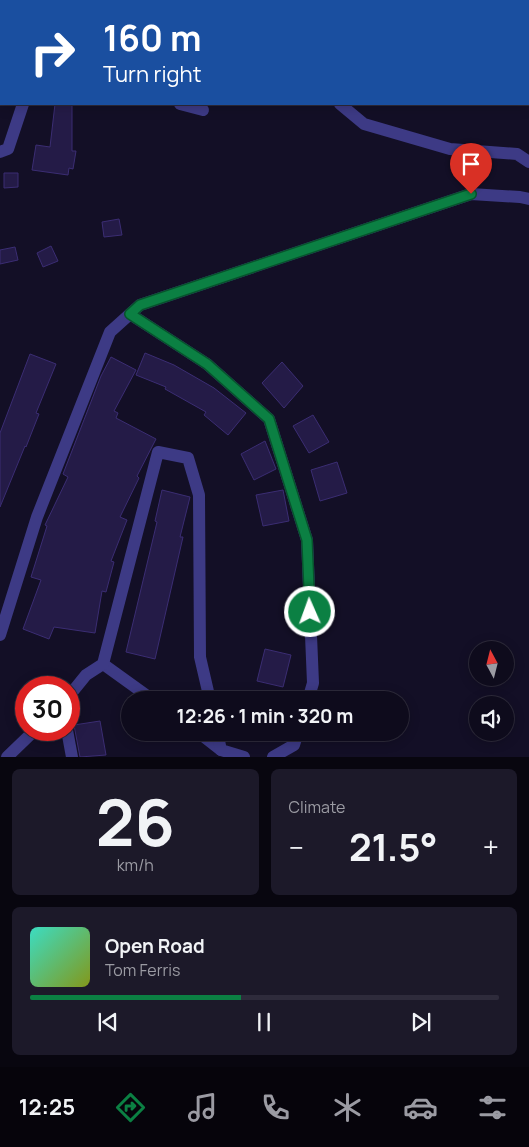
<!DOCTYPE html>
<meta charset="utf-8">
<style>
:root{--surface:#0e0b1c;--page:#1c1929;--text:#f1f3f6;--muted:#9b9ba3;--line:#2e2b3b;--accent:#0b8043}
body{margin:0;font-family:Manrope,sans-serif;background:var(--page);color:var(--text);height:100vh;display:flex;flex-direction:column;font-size:19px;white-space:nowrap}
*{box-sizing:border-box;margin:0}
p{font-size:16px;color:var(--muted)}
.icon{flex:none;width:28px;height:28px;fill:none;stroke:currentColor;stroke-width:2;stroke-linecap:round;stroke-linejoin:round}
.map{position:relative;height:757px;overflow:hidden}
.details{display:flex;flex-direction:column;gap:12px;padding:12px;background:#08060f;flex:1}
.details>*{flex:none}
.guide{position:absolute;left:0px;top:0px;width:530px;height:105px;box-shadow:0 2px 12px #0003,0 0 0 1px var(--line);background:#1a4fa0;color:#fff;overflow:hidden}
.needle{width:32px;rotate:353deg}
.fabs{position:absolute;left:469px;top:641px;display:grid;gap:10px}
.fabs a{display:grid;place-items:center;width:45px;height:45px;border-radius:50%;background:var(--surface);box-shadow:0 2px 12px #0003,0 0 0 1px var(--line);font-size:25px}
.speed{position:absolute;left:15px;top:676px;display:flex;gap:10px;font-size:25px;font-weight:700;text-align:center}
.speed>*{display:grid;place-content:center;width:65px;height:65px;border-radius:50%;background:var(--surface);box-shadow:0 2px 12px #0003,0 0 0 1px var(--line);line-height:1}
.speed .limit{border:8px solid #d22;background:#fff;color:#111}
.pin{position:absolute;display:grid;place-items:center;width:42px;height:42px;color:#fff;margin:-51px -21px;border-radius:50% 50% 50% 0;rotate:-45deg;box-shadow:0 0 5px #0007}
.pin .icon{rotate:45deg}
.me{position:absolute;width:55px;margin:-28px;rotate:358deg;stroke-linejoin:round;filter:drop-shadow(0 0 4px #0008)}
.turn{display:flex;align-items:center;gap:18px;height:105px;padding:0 20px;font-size:22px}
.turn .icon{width:65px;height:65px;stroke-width:2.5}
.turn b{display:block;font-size:35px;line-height:42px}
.big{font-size:38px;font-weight:700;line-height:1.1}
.details .tile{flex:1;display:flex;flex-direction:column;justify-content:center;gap:8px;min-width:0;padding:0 18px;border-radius:8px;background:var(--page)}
.details .dial{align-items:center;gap:0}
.dial b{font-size:65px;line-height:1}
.song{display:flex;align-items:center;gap:15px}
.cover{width:60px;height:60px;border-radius:8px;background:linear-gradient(135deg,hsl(170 70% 55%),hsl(70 70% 35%))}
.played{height:5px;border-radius:2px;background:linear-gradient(90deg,var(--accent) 45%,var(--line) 45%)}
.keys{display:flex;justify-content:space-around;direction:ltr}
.heat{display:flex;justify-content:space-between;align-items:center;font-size:28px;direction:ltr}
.details .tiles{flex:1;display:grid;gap:12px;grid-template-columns:1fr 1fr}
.tile:last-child{grid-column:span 2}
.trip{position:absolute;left:121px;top:691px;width:288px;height:50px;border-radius:25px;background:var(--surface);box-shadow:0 2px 12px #0003,0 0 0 1px var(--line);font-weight:700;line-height:50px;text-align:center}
.dock{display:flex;height:80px;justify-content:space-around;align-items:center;background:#06040b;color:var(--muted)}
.dock .icon{width:35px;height:35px}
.dock .selected{color:var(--accent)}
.dock b{font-size:22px;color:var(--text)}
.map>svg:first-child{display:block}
.building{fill:#241b47;stroke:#3b2d73}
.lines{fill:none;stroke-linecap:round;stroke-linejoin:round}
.minor{stroke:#3d3a85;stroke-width:12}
.route-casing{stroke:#07532c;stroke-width:12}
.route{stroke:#0b8043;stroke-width:9}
</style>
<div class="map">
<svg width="529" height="757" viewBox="0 0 529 757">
<rect width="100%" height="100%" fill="#130f26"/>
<!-- building -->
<g class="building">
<polygon points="55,104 72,104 72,151 76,151 73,169 69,168 68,175 32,170 36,145 50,147"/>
<polygon points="4,173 18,173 18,187 4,188"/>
<polygon points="119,219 122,235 104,237 102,222"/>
<polygon points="51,246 58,261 43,267 37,253"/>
<polygon points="15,247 18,260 0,264 0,250"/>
<polygon points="145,353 174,365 214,388 246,413 228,435 204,415 206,412 165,389 166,387 136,375"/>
<polygon points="30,354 56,364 36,413 39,414 26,447 25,446 0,507 0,433"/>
<polygon points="111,357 136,370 114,411 118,413 116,418 156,439 137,476 139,478 120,517 127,520 111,561 114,562 106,592 102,591 95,633 54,627 49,639 23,629 41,580 31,577 47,526 45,525 68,477 63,474 101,376"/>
<polygon points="282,362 303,386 284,408 262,383"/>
<polygon points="313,415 329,442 309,453 293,426"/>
<polygon points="265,441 276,469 254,480 241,454"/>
<polygon points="337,462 347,493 320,501 311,470"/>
<polygon points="162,490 190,497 180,537 183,537 155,659 126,652 157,522 155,521"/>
<polygon points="283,490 289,521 263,526 256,495"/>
<polygon points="265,649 291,655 283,687 257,681"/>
<polygon points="100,721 106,755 80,757 74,725"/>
</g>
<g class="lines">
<!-- minor -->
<g class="minor">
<polyline points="40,1 40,0"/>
<polyline points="175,1 175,0"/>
<polyline points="335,1 335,0"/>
<polyline points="180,104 203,110"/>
<polyline points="340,104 364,124 450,149 517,154 529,162"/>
<polyline points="0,152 8,149 23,104"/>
<polyline points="130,314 207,364 269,419 307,540 313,683 308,700"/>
<polyline points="0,635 37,517 110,332 140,305 471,194 520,197 529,199"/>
<polyline points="103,664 153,700"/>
<polyline points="69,696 86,675 103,664 158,452 188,458 199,495 200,657 210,700"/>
<polyline points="67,730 72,757"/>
<polyline points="198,732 221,750"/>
<polyline points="217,732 221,750 244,757"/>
<polyline points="7,757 35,730"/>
<polyline points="273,757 294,745 298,732"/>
</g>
</g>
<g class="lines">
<!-- route casing -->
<g class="route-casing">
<polyline id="route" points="310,612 307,540 269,419 207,364 130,314 140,305 471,194"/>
</g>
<!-- route -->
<use href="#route" class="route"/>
</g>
</svg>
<div class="fabs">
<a><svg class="needle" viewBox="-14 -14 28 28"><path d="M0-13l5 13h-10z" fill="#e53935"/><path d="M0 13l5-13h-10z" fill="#9b9ba3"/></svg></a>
<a><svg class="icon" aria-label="sound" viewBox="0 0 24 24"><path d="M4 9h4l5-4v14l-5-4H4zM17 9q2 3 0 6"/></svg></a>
</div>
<div class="speed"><div class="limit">30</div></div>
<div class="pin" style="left:471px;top:194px;background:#d93025"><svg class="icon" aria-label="arrive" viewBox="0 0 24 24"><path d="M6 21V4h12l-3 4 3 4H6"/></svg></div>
<svg class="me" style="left:310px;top:612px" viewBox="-20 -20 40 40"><circle r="17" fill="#0b8043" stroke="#fff" stroke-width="3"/><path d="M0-11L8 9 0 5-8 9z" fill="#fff"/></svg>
<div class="trip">12:26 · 1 min · 320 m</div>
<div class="guide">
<div class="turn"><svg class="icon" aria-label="right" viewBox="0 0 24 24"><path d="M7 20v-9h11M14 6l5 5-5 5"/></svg><div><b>160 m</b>Turn right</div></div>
</div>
</div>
<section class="details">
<div class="tiles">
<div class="tile dial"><b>26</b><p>km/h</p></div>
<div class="tile"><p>Climate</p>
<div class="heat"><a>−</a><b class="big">21.5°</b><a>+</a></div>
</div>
<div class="tile">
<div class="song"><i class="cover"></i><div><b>Open Road</b><p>Tom Ferris</p></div></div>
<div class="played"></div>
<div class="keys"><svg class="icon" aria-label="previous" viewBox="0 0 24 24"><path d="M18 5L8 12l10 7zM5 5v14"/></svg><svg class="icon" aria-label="pause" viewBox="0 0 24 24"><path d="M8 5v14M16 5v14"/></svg><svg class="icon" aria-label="next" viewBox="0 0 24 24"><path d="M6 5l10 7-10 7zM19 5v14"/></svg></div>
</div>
</div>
</section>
<nav class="dock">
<b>12:25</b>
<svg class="icon selected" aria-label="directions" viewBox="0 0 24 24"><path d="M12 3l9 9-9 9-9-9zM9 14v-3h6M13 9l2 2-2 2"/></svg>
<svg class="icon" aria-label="music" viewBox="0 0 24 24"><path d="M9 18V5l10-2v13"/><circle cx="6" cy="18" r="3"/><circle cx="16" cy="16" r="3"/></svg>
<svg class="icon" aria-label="phone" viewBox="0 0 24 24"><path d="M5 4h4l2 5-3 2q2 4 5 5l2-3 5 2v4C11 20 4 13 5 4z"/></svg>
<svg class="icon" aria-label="climate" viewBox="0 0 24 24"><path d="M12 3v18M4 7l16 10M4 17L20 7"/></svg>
<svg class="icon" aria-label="car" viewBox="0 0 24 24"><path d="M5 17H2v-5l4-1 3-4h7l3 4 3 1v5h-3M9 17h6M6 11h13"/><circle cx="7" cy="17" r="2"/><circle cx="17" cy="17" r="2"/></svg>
<svg class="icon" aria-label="filters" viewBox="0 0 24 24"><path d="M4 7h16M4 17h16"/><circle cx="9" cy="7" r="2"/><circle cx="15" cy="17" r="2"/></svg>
</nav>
